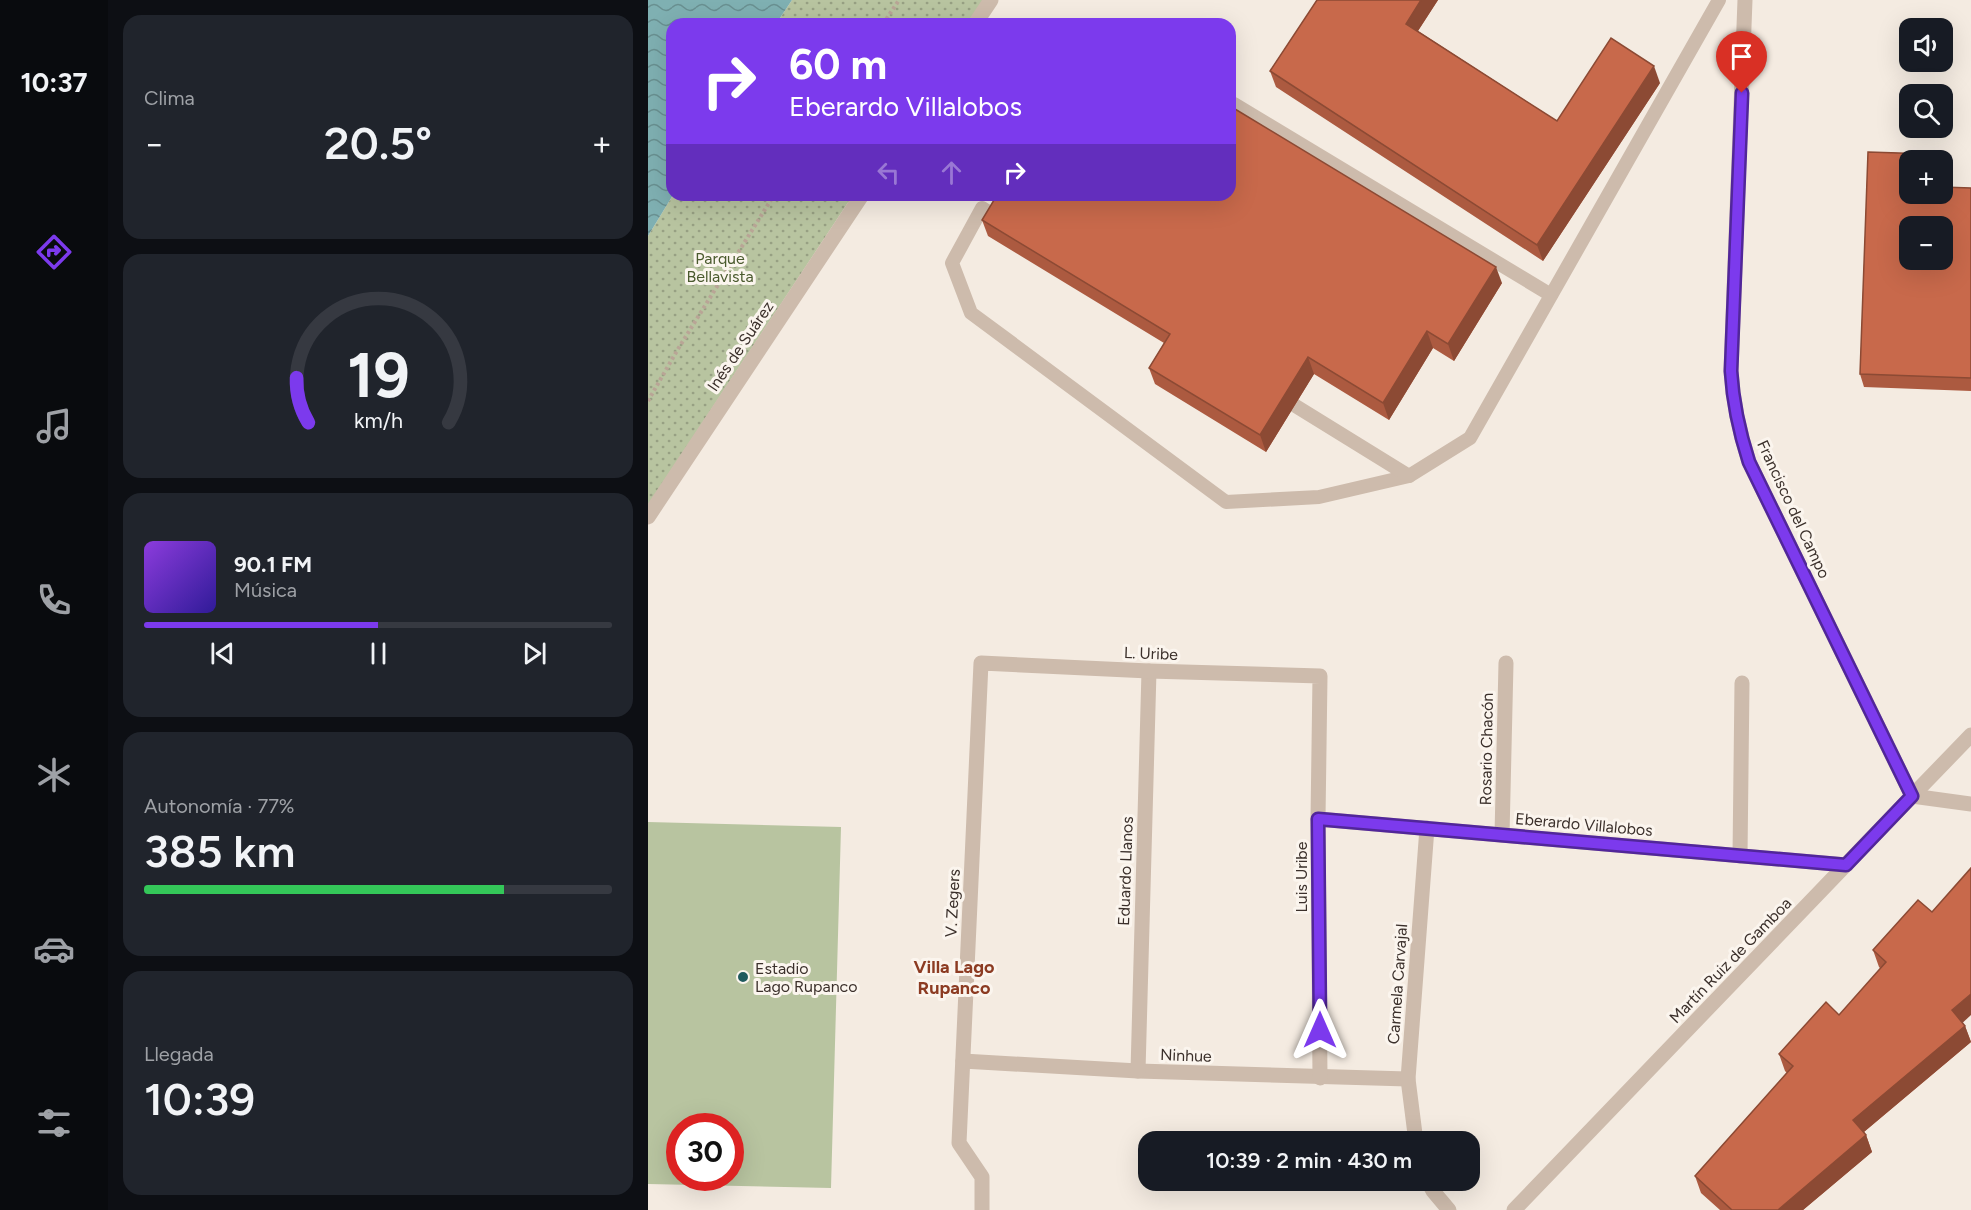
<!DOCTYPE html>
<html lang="es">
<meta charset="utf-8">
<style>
:root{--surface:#171b24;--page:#20242c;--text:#f1f3f6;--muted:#9ea1a6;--line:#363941;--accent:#7c3aed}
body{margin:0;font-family:Figtree,sans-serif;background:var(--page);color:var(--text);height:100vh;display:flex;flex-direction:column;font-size:22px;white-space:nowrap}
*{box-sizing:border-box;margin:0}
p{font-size:20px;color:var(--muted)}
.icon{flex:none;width:33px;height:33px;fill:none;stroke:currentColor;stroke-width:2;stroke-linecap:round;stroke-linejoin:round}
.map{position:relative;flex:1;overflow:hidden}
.drawer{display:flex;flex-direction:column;gap:15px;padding:15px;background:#0d0f14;width:540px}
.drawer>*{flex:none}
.banner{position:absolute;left:18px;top:18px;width:570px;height:183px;border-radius:18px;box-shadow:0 6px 24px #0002;background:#7c3aed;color:#fff;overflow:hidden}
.fabs{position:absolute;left:1251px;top:18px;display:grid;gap:12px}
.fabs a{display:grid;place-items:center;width:54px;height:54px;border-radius:12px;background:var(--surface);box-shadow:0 6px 24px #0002;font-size:30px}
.speed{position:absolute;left:18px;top:1113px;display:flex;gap:12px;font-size:30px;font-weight:700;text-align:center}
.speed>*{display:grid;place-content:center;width:78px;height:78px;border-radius:50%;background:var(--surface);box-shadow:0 6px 24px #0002;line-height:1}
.speed .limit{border:9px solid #d22;background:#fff;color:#111}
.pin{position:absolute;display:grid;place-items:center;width:51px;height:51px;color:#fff;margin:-62px -26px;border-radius:50% 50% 50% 0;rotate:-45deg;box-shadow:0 0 6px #0007}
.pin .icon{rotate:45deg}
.me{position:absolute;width:66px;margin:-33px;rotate:0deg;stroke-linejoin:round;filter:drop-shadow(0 0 4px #0008)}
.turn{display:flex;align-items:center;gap:21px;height:126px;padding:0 24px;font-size:27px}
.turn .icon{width:78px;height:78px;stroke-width:2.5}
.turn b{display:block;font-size:42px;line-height:51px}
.lanes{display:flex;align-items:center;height:57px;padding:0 24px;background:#0003;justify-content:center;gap:30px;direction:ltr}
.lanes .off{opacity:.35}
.big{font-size:45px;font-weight:600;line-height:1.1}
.drawer .widget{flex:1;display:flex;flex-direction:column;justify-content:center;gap:9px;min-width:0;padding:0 21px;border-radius:18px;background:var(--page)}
.drawer .dial{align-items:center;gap:0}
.dial svg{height:156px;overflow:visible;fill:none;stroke:var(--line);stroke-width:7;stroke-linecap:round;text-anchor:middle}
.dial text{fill:var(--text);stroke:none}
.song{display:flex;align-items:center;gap:18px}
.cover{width:72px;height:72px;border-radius:9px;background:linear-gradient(135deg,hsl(270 70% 55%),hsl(250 70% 35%))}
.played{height:6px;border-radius:3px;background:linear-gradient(90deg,var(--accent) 50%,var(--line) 50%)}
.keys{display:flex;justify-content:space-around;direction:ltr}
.heat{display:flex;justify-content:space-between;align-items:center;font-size:33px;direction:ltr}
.charge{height:9px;border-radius:4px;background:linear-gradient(90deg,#34c759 77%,var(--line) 0)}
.trip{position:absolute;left:490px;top:1131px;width:342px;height:60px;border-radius:18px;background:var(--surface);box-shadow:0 6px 24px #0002;font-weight:600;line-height:60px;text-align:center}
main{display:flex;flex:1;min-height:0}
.tabs{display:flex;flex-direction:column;width:108px;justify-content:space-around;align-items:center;background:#090b0e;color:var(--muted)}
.tabs .icon{width:42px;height:42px}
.tabs .active{color:var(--accent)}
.tabs b{font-size:27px;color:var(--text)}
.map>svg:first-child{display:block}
.grass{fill:#b8c4a0;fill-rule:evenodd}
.park{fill:url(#park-dots)}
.water{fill:url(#water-waves)}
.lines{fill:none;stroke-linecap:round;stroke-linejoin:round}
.path{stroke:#b9a596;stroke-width:4;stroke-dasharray:3 3;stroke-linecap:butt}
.service{stroke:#cdbbac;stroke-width:14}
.minor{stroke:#cdbbac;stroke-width:15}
.tertiary{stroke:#cdbbac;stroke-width:15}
.wall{fill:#ac5a40;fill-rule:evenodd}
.shaded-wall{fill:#8c4a34}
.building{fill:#c8694b;stroke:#8c4a34;stroke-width:1.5;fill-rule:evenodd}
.route-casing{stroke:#51269a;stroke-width:15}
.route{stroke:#7c3aed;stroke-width:10}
.poi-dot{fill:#1f5a5e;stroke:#fbf5ee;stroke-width:2}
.labels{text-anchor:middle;stroke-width:6;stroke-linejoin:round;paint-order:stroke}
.park-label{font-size:16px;fill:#4a5a2e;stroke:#fbf5ee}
.street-label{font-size:16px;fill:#3b302b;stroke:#fbf5ee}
.poi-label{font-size:16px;fill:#3b302b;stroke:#fbf5ee;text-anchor:start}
.neighbourhood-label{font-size:18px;font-weight:bold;fill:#8c3b22;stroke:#fbf5ee}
</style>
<main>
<nav class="tabs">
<b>10:37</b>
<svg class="icon active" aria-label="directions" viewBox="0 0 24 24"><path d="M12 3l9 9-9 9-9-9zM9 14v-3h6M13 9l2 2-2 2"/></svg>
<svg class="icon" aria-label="music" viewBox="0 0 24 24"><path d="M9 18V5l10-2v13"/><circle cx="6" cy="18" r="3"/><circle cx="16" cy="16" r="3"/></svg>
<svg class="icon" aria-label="phone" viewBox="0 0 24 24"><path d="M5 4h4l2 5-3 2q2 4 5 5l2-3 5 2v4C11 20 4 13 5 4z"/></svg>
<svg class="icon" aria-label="climate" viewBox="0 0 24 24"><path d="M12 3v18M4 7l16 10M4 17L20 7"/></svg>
<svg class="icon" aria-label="car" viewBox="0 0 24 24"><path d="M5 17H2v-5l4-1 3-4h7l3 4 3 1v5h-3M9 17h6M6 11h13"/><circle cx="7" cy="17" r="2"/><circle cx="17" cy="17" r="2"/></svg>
<svg class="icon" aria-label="filters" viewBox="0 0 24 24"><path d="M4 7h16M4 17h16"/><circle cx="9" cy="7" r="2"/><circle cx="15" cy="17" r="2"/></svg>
</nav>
<section class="drawer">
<div class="widget"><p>Clima</p>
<div class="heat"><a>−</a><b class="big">20.5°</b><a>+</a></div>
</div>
<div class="widget dial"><svg viewBox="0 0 100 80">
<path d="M14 69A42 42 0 1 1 86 69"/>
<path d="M14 69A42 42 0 0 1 8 46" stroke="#7c3aed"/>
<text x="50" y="56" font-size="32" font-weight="700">19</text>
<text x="50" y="72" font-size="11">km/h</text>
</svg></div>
<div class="widget">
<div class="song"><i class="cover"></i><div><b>90.1 FM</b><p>Música</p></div></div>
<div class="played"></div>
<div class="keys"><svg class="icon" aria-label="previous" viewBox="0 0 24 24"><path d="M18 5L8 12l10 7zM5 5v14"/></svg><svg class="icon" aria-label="pause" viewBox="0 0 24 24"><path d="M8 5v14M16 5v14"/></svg><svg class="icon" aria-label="next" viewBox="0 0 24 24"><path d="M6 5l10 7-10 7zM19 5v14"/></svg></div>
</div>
<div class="widget"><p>Autonomía · 77%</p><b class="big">385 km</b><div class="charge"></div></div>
<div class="widget"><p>Llegada</p><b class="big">10:39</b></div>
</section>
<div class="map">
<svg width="1323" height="1210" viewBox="0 0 1323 1210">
<defs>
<pattern id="park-dots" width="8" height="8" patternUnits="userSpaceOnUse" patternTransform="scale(1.5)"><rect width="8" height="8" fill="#b8c4a0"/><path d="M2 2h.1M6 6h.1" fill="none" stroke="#97a083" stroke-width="1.8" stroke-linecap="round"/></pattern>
<pattern id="water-waves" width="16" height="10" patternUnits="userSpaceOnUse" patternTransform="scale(1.5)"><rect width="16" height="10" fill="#7fb0b2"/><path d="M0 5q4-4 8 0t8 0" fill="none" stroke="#699091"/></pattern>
</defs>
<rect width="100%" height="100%" fill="#f4ebe1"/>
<!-- grass -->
<path class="grass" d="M0 822 193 827 183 1188 0 1184ZM32 1126H82V1178H32Z"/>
<!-- park -->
<g class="park">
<polygon points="144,0 335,0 319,24 128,24"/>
<polygon points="25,195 205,195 0,505 0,236"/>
</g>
<!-- water -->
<polygon class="water" points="0,0 144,0 128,24 24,24 25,195 0,236"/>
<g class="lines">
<!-- path -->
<g class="path">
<polyline points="235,24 251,0"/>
<polyline points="0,401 30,349 126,195"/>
</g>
<!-- service -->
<g class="service">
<polyline points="586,104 903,295"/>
<polyline points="350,218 334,208 304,263 323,313 578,502 671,497 761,476 822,438 1071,0"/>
<polyline points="646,405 761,476"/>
</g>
<!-- minor -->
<g class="minor">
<polyline points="327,24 343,0"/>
<polyline points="0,517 214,195"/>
<polyline points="1264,796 1323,735"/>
<polyline points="1264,796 1323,804"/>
<polyline points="670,819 1198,865"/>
<polyline points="854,835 858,663"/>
<polyline points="1092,856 1094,683"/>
<polyline points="315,1061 490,1071 760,1079"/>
<polyline points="490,1071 501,671"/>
<polyline points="768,1142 760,1079 779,828"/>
<polyline points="779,1180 785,1191 801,1210"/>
<polyline points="334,1210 334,1177 311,1143 333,663 501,671 672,676 670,819 672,1078"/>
</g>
<!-- tertiary -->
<path class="tertiary" d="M866 1210 1264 796 1101 462C1091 431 1085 404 1083 371L1097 0"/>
</g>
<!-- wall -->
<g class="wall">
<polygon points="669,0 790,0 770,31 909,121 1012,83 895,261 628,87 622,71"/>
<path d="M1220 152 1281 154 1283 160H1262V194H1294V187L1323 188V391L1216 387 1212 374ZM1262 226H1294V260H1262Z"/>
<polygon points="334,220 854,283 806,361 785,348 741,420 666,374 618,452 507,384 501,368 516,343 340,236"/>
<polygon points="1225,950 1314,1023 1317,1026 1323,1042 1216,1132 1218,1135 1224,1152 1155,1210 1072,1210 1053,1193 1047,1176 1139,1073 1137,1071 1131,1054 1191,1015 1233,969 1231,967"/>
</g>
<!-- shaded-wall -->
<g class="shaded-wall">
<polygon points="773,0 790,0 764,40 758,24"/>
<polygon points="1006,66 1012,83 895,261 889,245"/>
<polygon points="848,267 854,283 806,361 800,344"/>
<polygon points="779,331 785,348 741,420 735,403"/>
<polygon points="660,357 666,374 618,452 612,435"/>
<polygon points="1323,994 1323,1015 1310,1027 1304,1010"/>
<polygon points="1317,1026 1323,1042 1211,1136 1205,1120"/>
<polygon points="1218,1135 1224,1152 1155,1210 1130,1210"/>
</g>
<!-- building -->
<g class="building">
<polygon points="669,0 773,0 758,24 909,121 963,38 1006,66 889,245 622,71"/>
<polygon points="582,106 848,267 800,344 779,331 735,403 660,357 612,435 501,368 522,334 334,220 349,195 582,195"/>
<path d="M1220 152 1281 154 1280 160H1262V194H1294V187L1323 188V378L1212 374ZM1262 226H1294V260H1262Z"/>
<polygon points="1323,868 1323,994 1304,1010 1317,1026 1205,1120 1218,1135 1130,1210 1084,1210 1047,1176 1145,1066 1131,1054 1178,1002 1191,1015 1238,962 1225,950 1270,900 1284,912"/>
</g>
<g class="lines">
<!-- route casing -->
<g class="route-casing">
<path id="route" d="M672 1030 670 819 1198 865 1264 796 1101 462C1091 431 1085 404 1083 371L1094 93"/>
</g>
<!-- route -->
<use href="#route" class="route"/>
</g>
<!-- markers -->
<circle class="poi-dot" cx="95" cy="977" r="6"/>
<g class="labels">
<!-- park labels -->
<g class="park-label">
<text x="72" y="264">Parque<tspan x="72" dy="18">Bellavista</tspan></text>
</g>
<!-- street labels -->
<g class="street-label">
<text transform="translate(92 346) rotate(-56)" y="6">Inés de Suárez</text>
<text transform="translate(1146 509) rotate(65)" y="6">Francisco del Campo</text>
<text transform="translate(503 653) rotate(2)" y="6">L. Uribe</text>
<text transform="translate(838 749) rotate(-89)" y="6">Rosario Chacón</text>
<text transform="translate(936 824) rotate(5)" y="6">Eberardo Villalobos</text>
<text transform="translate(477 871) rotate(-88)" y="6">Eduardo Llanos</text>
<text transform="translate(653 877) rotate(-90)" y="6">Luis Uribe</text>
<text transform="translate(304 903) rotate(-87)" y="6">V. Zegers</text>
<text transform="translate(1082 960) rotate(-46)" y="6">Martín Ruiz de Gamboa</text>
<text transform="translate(749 984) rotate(-86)" y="6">Carmela Carvajal</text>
<text transform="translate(538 1055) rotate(2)" y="6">Ninhue</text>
</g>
<!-- poi labels -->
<g class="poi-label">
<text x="107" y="974">Estadio<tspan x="107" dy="18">Lago Rupanco</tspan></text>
</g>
<!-- neighbourhood labels -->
<g class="neighbourhood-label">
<text x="306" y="973">Villa Lago<tspan x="306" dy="21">Rupanco</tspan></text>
</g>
</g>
</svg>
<div class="fabs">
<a><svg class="icon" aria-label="sound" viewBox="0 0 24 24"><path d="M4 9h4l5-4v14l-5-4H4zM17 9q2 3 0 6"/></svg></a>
<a><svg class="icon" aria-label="search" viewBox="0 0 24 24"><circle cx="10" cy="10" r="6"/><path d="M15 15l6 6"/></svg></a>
<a>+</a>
<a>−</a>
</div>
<div class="speed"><div class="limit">30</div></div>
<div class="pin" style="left:1094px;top:93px;background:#d93025"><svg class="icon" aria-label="arrive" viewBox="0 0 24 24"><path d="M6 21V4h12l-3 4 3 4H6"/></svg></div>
<svg class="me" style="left:672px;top:1030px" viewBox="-20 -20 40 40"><path d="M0-17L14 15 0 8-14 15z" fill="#7c3aed" stroke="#fff" stroke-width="4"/></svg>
<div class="trip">10:39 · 2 min · 430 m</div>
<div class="banner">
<div class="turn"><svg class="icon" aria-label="right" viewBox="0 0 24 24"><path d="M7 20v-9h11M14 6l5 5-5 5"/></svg><div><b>60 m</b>Eberardo Villalobos</div></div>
<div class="lanes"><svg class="icon off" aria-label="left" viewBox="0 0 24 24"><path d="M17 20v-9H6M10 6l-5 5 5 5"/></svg><svg class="icon off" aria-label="ahead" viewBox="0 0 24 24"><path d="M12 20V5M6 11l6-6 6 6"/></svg><svg class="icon" aria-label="right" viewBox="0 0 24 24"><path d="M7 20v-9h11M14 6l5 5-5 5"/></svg></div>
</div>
</div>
</main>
